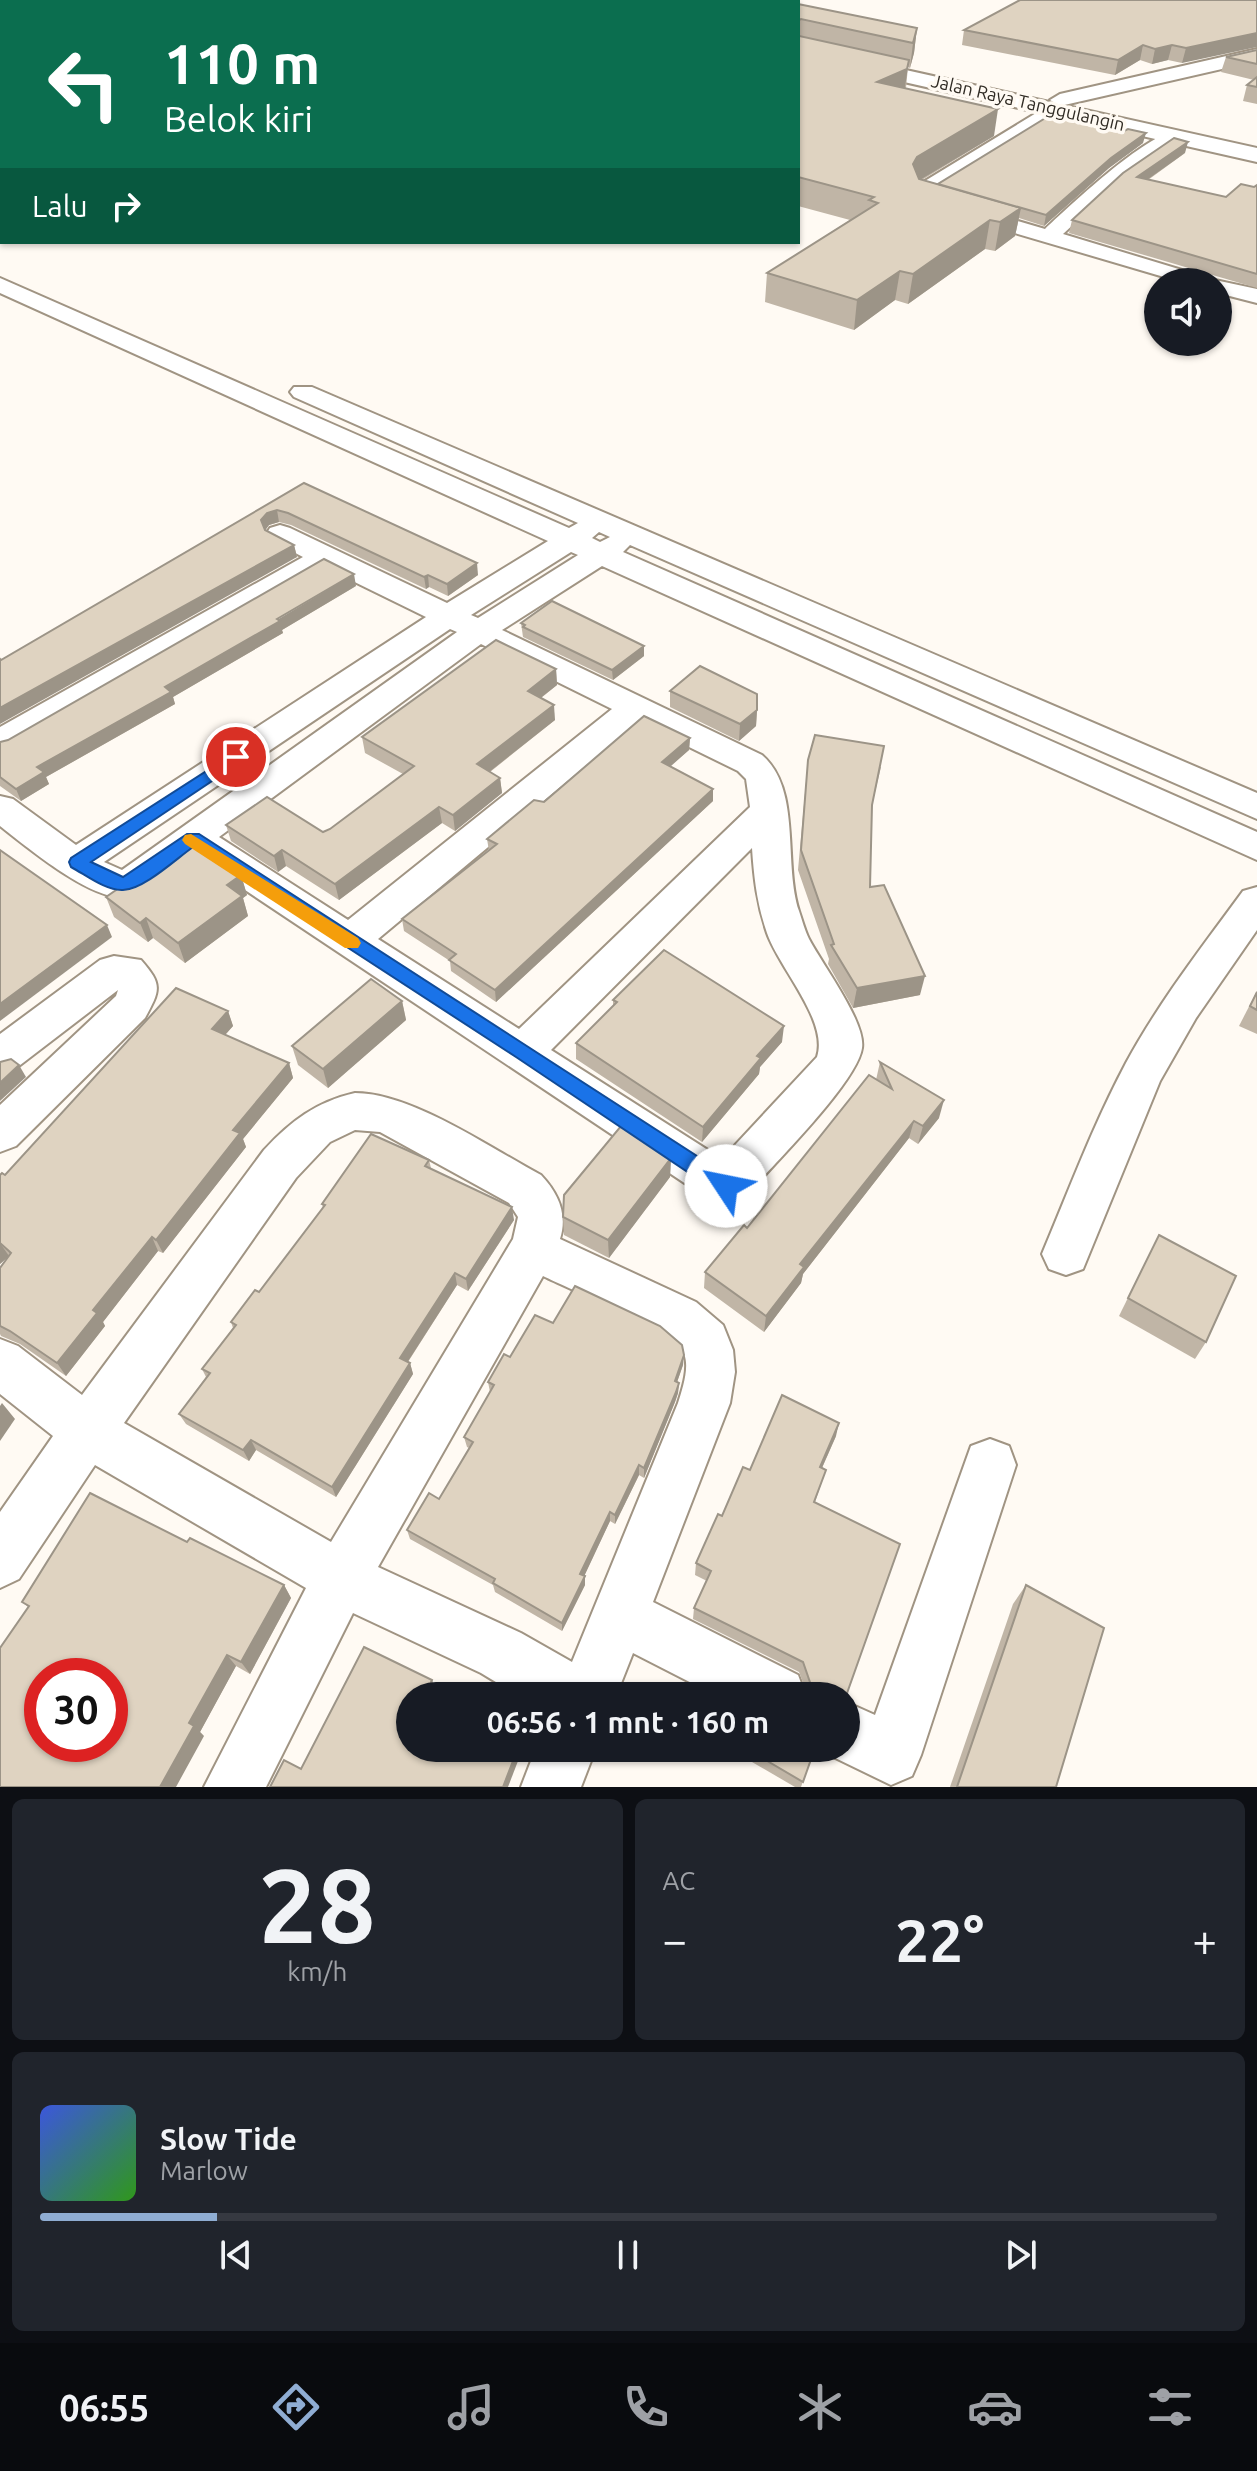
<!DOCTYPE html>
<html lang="id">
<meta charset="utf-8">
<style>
:root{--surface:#171b24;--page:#20242c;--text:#f1f3f6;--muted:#9ea1a6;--line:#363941;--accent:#8fadd3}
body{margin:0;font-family:Ubuntu,sans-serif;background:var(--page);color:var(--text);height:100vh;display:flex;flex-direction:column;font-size:30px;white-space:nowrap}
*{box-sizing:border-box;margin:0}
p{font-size:26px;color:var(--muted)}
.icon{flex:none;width:44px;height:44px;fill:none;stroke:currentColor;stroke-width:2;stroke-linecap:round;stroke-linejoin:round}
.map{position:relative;height:1787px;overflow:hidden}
.details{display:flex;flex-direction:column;gap:12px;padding:12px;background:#0d0f14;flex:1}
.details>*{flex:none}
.hud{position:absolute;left:0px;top:0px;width:800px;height:244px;box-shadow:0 2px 6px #0004;background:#0b6e4f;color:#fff;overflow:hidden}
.fabs{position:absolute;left:1144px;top:268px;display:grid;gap:16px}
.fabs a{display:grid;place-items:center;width:88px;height:88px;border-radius:50%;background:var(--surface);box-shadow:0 2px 6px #0004;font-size:40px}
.speed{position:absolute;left:24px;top:1658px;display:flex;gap:16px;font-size:40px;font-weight:700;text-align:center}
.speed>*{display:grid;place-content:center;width:104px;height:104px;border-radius:50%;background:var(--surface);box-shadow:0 2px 6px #0004;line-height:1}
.speed .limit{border:12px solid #d22;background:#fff;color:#111}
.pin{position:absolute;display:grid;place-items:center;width:68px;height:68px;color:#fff;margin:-34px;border:4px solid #fff;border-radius:50%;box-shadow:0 2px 8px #0007}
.me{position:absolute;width:88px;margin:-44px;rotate:304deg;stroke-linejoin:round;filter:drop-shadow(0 0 6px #0008)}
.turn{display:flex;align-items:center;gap:28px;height:168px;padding:0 32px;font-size:36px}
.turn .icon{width:104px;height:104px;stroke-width:2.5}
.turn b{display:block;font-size:56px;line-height:68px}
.then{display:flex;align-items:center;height:76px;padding:0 32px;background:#0003;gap:16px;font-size:30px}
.big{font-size:60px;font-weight:600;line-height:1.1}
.details .card{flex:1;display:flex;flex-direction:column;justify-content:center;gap:12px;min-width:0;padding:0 28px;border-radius:12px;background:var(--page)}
.details .dial{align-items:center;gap:0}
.dial b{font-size:104px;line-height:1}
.song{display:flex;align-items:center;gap:24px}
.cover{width:96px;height:96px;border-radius:12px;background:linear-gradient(135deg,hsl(230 70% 55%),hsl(110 70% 35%))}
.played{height:8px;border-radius:4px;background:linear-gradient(90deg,var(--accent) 15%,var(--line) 15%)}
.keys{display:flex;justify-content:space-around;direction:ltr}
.heat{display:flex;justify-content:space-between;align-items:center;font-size:44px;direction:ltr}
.details .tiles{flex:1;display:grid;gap:12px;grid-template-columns:1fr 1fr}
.card:last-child{grid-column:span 2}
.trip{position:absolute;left:396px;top:1682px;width:464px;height:80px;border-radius:40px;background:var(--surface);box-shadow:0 2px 6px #0004;font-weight:600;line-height:80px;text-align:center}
.tab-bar{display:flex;height:128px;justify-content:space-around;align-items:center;background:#090b0e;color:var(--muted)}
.tab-bar .icon{width:56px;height:56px}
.tab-bar .active{color:var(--accent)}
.tab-bar b{font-size:36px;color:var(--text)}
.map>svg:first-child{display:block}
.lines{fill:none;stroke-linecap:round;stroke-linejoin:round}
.street-casing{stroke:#a09483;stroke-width:4}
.secondary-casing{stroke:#a09483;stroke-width:4}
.highway-casing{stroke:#a09483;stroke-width:4}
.street{fill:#fff;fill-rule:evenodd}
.secondary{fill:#fff;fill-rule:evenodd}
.highway{fill:#fff;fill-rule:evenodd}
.wall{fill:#c0b5a6}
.shaded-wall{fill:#9c9487}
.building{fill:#dfd3c1;stroke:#9c9487;stroke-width:2;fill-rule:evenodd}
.route{fill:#1a73e8;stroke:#114b97;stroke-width:2}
.slow{fill:#f59e0b}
.labels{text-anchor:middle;stroke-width:7;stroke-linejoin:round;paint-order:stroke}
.far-street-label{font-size:18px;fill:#302b24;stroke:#fffaf3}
</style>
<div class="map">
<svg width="1257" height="1787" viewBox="0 0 1257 1787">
<rect width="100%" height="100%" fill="#fffaf3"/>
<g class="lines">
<!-- street casing -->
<g class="street-casing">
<g id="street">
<path d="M1051 104 1057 105 1060 109 1057 113 932 193 933 196 1045 229C1066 209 1154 126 1179 132L1181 136 1179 140 1118 183 1063 234 1215 280 1257 289V303L1218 293V282H1181L916 204 912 191 915 187Z"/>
<path d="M0 278 569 528 578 523 294 397 290 392 294 387H312L1257 793V819L630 545 623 552 1257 832V860L602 566 502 630 762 755C802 790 783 862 799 911 802 920 805 931 809 939 822 964 866 1022 862 1048 857 1083 769 1169 742 1200L726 1206 710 1200 194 856C173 871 150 895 124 897 90 900 27 847 0 826V796L13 799 76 845 426 617 326 568 12 750 0 753V727L303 557 270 540 266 534 270 528 280 525 290 528 447 603 548 541 0 293ZM599 532 610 537 600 542 592 538ZM571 552 578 555 478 618 471 615ZM450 629 457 632 122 870 104 862ZM481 644 612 709 348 920 219 837ZM638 722 738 771 746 779 750 807 519 1029 378 939ZM752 848C754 878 757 904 767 933 779 968 829 1021 817 1057L722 1159 551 1050Z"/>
<path d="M1257 887V930L1196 1018 1160 1081 1083 1269 1066 1275 1049 1269 1042 1254C1069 1190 1093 1125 1126 1063 1159 1002 1202 947 1243 891Z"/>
<path d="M114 956 141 960C163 985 160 990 145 1018L16 1146 0 1152V1105L116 996 118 990 15 1069 0 1074V1034L100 960Z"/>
<path d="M355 1093C412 1093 490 1148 541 1175 558 1193 568 1214 560 1239L696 1302 723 1325 733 1350 735 1372 730 1403 653 1602 798 1675 806 1696H717L633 1653 616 1696H519L481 1673 353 1613 266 1787H204L306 1588 95 1465 19 1579 0 1588V1512L53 1436 0 1394V1339L18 1346 82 1395 264 1150C291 1121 316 1102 355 1093ZM355 1130 380 1132 509 1203 518 1217 513 1239 331 1542 124 1423 296 1178 330 1142ZM543 1276C567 1288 675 1333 684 1354 690 1367 682 1390 678 1403L572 1662 521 1633 378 1567Z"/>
<polygon points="990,1439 1009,1446 1016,1465 921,1755 912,1776 891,1785 825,1753 823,1748 846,1748 846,1702 875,1715 971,1446"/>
<polygon points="536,1748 596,1748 581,1787 521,1787"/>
</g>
</g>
<!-- secondary casing -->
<g class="secondary-casing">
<polygon id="secondary" points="1257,49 1257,61 1060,106 1050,100 1060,94"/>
</g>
<!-- highway casing -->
<g class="highway-casing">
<g id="highway">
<polygon points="561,0 586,0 588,2 563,2"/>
<polygon points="603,0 627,0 629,2 605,2"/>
<polygon points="798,46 1257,148 1257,162 798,58"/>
</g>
</g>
<!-- street -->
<use href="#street" class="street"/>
<!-- secondary -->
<use href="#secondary" class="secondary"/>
<!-- highway -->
<use href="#highway" class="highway"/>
</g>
<!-- wall -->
<g class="wall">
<polygon points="1257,0 1182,63 1168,60 1152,64 1140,60 1115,75 962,45 964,30"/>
<polygon points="798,4 917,28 914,53 910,68 908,67 906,88 994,136 922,180 938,184 1143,143 1109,168 1044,226 1019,218 1015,236 995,251 985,249 908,304 895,300 854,330 765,302 767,273 850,220 798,206"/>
<polygon points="1257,50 1257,104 1243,101 1247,85 1254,80 1221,72 1226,57"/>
<polygon points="1185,153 1148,180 1226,197 1257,185 1257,288 1069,233 1072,220"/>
<polygon points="304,483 478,575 448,596 429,587 426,589 291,525 279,522 269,525 265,530 294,545 297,557 1,660"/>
<polygon points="356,586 282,630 283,633 173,697 175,704 46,777 49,784 21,801 0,786 0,742 8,740"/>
<polygon points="521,623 644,656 613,680 523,637"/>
<polygon points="556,669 557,685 541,698 555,720 490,772 500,778 502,793 455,831 442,823 339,900 286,866 278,872 231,841 226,825 323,832 330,829 403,774 365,753 362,737"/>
<polygon points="670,691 757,710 756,726 739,741 670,707"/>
<polygon points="690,738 689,750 670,766 713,801 496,1002 451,971 450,961 404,931 402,919 489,851 487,839 544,802"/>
<polygon points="808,760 881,767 871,809 870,887 920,995 853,1008 828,964 829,959 798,870"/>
<polygon points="182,851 241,875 247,895 243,898 248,916 185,963 153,938 148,942 114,917 106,897"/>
<polygon points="1257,991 1257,1034 1239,1026"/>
<polygon points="613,1000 782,1042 760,1067 759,1074 702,1142 576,1059 576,1043 613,1006"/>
<polygon points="402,1001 406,1020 328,1088 298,1065 292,1046"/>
<polygon points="228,1011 233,1026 225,1035 289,1063 293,1078 243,1139 246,1147 163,1253 158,1251 103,1322 105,1326 66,1376 20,1344 1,1336 0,1334 0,1268 9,1256 0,1264 0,1175 5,1175"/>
<polygon points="880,1062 939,1118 918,1144 909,1138 803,1274 801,1283 764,1332 704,1288 705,1272 747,1228 876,1080"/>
<polygon points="671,1158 670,1177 609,1258 564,1235 563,1217"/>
<polygon points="429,1160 431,1168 514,1220 468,1291 457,1285 408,1362 410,1363 413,1374 336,1497 256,1450 249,1461 186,1424 179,1414 206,1377 202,1369 233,1328 231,1322 259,1292 323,1208 322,1204"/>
<polygon points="1159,1235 1206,1342 1195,1359 1119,1316"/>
<polygon points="553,1323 683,1365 677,1382 679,1383 678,1393 675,1402 644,1478 639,1475 615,1524 610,1521 584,1576 585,1585 562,1631 495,1592 493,1585 410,1539 407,1530 439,1499 469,1448 467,1447 464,1437 490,1392 488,1382 510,1357"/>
<polygon points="836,1436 822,1468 826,1470 815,1502 846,1696 805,1688 799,1672 693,1619 694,1608 707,1581 695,1575 696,1563 722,1516 750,1470"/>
<polygon points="187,1542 284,1585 291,1598 250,1674 236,1666 200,1732 204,1736 28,1607 22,1602"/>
<polygon points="1026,1585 1056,1787 950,1787 1013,1604"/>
<polygon points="728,1748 815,1748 801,1787 795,1787"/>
</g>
<!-- shaded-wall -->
<g class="shaded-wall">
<polygon points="0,0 54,0 46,2 2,2 2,15 0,15"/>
<polygon points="411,0 475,0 469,2 405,2"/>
<polygon points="917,28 914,53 910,68 913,43"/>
<polygon points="1257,33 1257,47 1182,63 1186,48"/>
<polygon points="1143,45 1140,60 1115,75 1118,60"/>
<polygon points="1172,45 1168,60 1152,64 1155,49"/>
<polygon points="909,60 904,94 877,82"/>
<polygon points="998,109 994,136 913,184 913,164 917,157"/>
<polygon points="1146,133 1143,143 1109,168 1044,226 1046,215 1111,158"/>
<polygon points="1188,142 1185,153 1134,189 1137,177"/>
<polygon points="2,185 2,203 0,204 0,186"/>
<polygon points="1021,208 1015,236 995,251 1000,222"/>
<polygon points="990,220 985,249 908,304 913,274"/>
<polygon points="900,271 895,300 854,330 857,300"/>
<polygon points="277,510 279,522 269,525 264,532 261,520 267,513"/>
<polygon points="294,545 297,557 0,724 0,708"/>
<polygon points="477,563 478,575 448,596 447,584"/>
<polygon points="354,574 356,586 282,630 283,633 173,697 175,704 46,777 49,784 21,801 16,789 37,767 165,687"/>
<polygon points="428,575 429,587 426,589 424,577"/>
<polygon points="644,646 644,656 613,680 612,670"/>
<polygon points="556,669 557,685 529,707 528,691"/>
<polygon points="554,705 555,720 479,780 477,764"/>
<polygon points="757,710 756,726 739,741 740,724"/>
<polygon points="690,738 689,750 662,774 662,762"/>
<polygon points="500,778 502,793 455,831 453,815"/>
<polygon points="713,789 713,801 496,1002 495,990"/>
<polygon points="439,807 442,823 339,900 335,884"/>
<polygon points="282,850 286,866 278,872 274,856"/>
<polygon points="241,875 247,895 243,898 248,916 185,963 178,943 227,885"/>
<polygon points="146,918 153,938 148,942 140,923"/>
<polygon points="107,925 112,937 0,1021 0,1004"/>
<polygon points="925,976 920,995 853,1008 857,988"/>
<polygon points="402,1001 406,1020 328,1088 323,1069"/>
<polygon points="228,1011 233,1026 217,1044 212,1029"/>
<polygon points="784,1026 782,1042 760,1067 759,1074 702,1142 703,1127 757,1056"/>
<polygon points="289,1063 293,1078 243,1139 246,1147 163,1253 156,1240 233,1130"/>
<polygon points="19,1065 26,1077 0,1101 0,1083"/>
<polygon points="944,1100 939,1118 918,1144 923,1126"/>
<polygon points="914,1121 909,1138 803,1274 801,1283 764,1332 766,1316 800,1264"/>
<polygon points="671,1158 670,1177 609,1258 608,1240"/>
<polygon points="512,1207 514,1220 468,1291 466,1279"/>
<polygon points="152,1237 158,1251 103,1322 105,1326 66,1376 57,1363 93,1310"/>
<polygon points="0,1243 9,1256 0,1264"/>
<polygon points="455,1273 457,1285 403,1369 400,1358"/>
<polygon points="684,1355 683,1365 674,1391 675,1381"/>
<polygon points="410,1363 413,1374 336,1497 332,1487"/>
<polygon points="679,1383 678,1393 675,1402 644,1478 644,1468"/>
<polygon points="2,1403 15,1419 0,1441 0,1406"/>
<polygon points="839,1423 836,1436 817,1479 820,1467"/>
<polygon points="251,1440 256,1450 249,1461 243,1450"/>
<polygon points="639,1465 639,1475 615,1524 615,1515"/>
<polygon points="610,1512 610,1521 581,1583 580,1574"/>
<polygon points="585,1576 585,1585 562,1631 562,1623"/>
<polygon points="284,1585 291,1598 250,1674 241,1662"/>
<polygon points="227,1655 236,1666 200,1732 204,1736 176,1787 160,1787 189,1723"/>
<polygon points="432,1680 435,1690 432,1696 429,1687"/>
<polygon points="518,1748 523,1748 508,1787 503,1787"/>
</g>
<!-- building -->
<g class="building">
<polygon points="238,0 411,0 405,2 229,2"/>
<polygon points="706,0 779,0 788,2 702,2"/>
<polygon points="1020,0 1257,0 1257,33 1186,48 1172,45 1155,49 1143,45 1118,60 964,30"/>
<polygon points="798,4 917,28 913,43 801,19 798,21"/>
<polygon points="798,29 799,36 909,60 907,69 877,82 998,109 917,157 913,164 919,179 1021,208 1000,222 990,220 913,274 900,271 857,300 767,273 878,203 869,200 874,197 798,177"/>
<polygon points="1257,50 1257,64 1226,57"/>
<polygon points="1257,77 1257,87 1247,85"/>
<polygon points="0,89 2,89 2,185 0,186"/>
<polygon points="1052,114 1124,131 1128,129 1146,133 1111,158 1046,215 938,184"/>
<polygon points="1174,138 1188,142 1137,177 1226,197 1241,184 1254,187 1257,185 1257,274 1072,220 1123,173"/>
<polygon points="304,483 477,563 447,584 428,575 424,577 288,513 277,510 267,513 261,520 265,530 294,545 0,708 0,659 1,660"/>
<polygon points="324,559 354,574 277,619 280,621 165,687 171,692 37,767 44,772 16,789 0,777 0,742 8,740"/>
<polygon points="552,601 644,646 612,670 523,627 525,625 521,623"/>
<polygon points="496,640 556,669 528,691 554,705 477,764 500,778 453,815 439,807 335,884 282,850 274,856 226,825 267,797 323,832 330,829 414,766 362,737"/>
<polygon points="700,666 757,694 757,710 740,724 670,691"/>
<polygon points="644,716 690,738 662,762 713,789 495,990 449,960 456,954 402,919 497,844 487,839 534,800 544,802"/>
<polygon points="815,735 884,746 872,805 870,887 884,885 925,976 857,988 831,945 834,944 801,850 808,760"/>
<polygon points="193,843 241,875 227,885 242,896 178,943 146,918 140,923 106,897 177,848 182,851"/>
<polygon points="0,850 107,925 0,1004"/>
<polygon points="664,950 784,1026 757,1056 761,1058 703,1127 576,1043 617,1002 613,1000"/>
<polygon points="371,979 402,1001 323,1069 292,1046"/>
<polygon points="176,988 228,1011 212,1029 289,1063 233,1130 240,1133 156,1240 152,1237 93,1310 97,1313 57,1363 10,1331 0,1326 0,1268 11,1253 0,1243 0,1175 2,1173 5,1175"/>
<polygon points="1257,992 1257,1010 1250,1006"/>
<polygon points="11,1059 19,1065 0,1083 0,1062"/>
<polygon points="880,1062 944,1100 923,1126 914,1121 800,1264 804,1267 766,1316 705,1272 744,1225 747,1228 869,1075 892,1089"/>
<polygon points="621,1126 671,1158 608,1240 563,1217 564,1195"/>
<polygon points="371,1134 429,1160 425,1166 512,1207 466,1279 455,1273 400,1358 410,1363 332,1487 251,1440 243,1450 179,1414 210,1373 202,1369 236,1325 231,1322 255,1290 259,1292 325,1205 322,1204"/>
<polygon points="1159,1235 1236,1276 1206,1342 1128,1298"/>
<polygon points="575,1286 660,1326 682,1345 684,1355 675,1381 679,1383 676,1392 644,1468 639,1465 615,1515 610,1512 580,1574 585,1576 562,1623 493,1583 495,1579 407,1530 429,1493 439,1499 473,1442 464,1437 494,1385 488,1382 504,1354 510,1357 535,1315 553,1323"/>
<polygon points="782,1395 839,1423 820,1467 826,1470 814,1502 900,1544 846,1696 714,1696 717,1689 812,1688 803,1662 694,1608 711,1571 696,1563 718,1514 722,1516 743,1467 750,1470"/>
<path d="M90 1493 187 1542 190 1538 284 1585 241 1662 227 1655 189 1723 194 1726 160 1787H0V1648L29 1606 22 1602ZM42 1676H110V1744H42Z"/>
<polygon points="1026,1585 1104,1628 1056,1787 957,1787"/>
<polygon points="364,1647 432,1680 429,1687 445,1696 410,1696 410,1748 518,1748 503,1787 270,1787 284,1760 301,1769"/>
<polygon points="745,1748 815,1748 803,1782"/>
</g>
<!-- route -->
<path class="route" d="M236 752 244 757 242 761 91 862 123 877 187 834H199L734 1180 737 1186 734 1193 726 1196 719 1193 516 1057 193 847C176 859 143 890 123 890 106 891 86 875 71 867L69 862 71 858Z"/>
<!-- slow -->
<polygon class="slow" points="191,834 358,938 361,943 358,948 345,948 185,844 182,840 185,835"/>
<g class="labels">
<!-- far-street labels -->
<g class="far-street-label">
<text transform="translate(1028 103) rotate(13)" y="6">Jalan Raya Tanggulangin</text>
</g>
</g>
</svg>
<div class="fabs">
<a><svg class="icon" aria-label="sound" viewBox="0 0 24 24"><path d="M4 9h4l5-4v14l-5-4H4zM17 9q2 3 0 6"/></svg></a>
</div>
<div class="speed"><div class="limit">30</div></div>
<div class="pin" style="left:236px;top:757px;background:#d93025"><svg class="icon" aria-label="arrive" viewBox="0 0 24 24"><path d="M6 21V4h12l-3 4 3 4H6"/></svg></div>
<svg class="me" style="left:726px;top:1186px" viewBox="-20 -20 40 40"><circle r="19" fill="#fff"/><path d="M0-13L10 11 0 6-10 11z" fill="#1a73e8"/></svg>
<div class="trip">06:56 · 1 mnt · 160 m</div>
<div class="hud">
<div class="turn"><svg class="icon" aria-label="left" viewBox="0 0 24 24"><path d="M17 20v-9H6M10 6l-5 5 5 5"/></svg><div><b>110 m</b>Belok kiri</div></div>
<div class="then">Lalu<svg class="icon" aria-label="right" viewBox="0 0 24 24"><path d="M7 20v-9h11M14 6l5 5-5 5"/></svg></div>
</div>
</div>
<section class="details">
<div class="tiles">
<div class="card dial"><b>28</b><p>km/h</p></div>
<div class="card"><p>AC</p>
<div class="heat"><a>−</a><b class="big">22°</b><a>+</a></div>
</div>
<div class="card">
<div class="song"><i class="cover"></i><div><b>Slow Tide</b><p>Marlow</p></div></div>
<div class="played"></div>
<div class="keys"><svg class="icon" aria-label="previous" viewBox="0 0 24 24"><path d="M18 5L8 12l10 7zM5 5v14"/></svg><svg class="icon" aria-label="pause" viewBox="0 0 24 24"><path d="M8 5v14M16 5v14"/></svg><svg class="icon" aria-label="next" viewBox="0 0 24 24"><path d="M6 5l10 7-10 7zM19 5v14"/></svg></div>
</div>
</div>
</section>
<nav class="tab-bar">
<b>06:55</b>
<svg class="icon active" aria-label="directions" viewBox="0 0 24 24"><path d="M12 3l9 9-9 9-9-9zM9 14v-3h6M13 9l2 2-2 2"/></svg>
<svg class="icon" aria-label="music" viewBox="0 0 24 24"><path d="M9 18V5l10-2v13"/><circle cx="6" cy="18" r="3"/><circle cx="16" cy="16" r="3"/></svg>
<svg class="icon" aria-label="phone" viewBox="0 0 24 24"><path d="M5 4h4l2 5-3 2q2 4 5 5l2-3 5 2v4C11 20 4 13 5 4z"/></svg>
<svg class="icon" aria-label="climate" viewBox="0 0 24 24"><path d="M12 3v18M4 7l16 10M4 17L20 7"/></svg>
<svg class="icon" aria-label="car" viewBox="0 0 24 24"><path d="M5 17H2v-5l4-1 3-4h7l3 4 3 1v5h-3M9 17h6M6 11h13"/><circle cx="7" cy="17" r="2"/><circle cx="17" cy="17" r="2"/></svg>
<svg class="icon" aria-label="filters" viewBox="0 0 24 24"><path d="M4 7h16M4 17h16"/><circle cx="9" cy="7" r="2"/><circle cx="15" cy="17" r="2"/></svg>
</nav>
